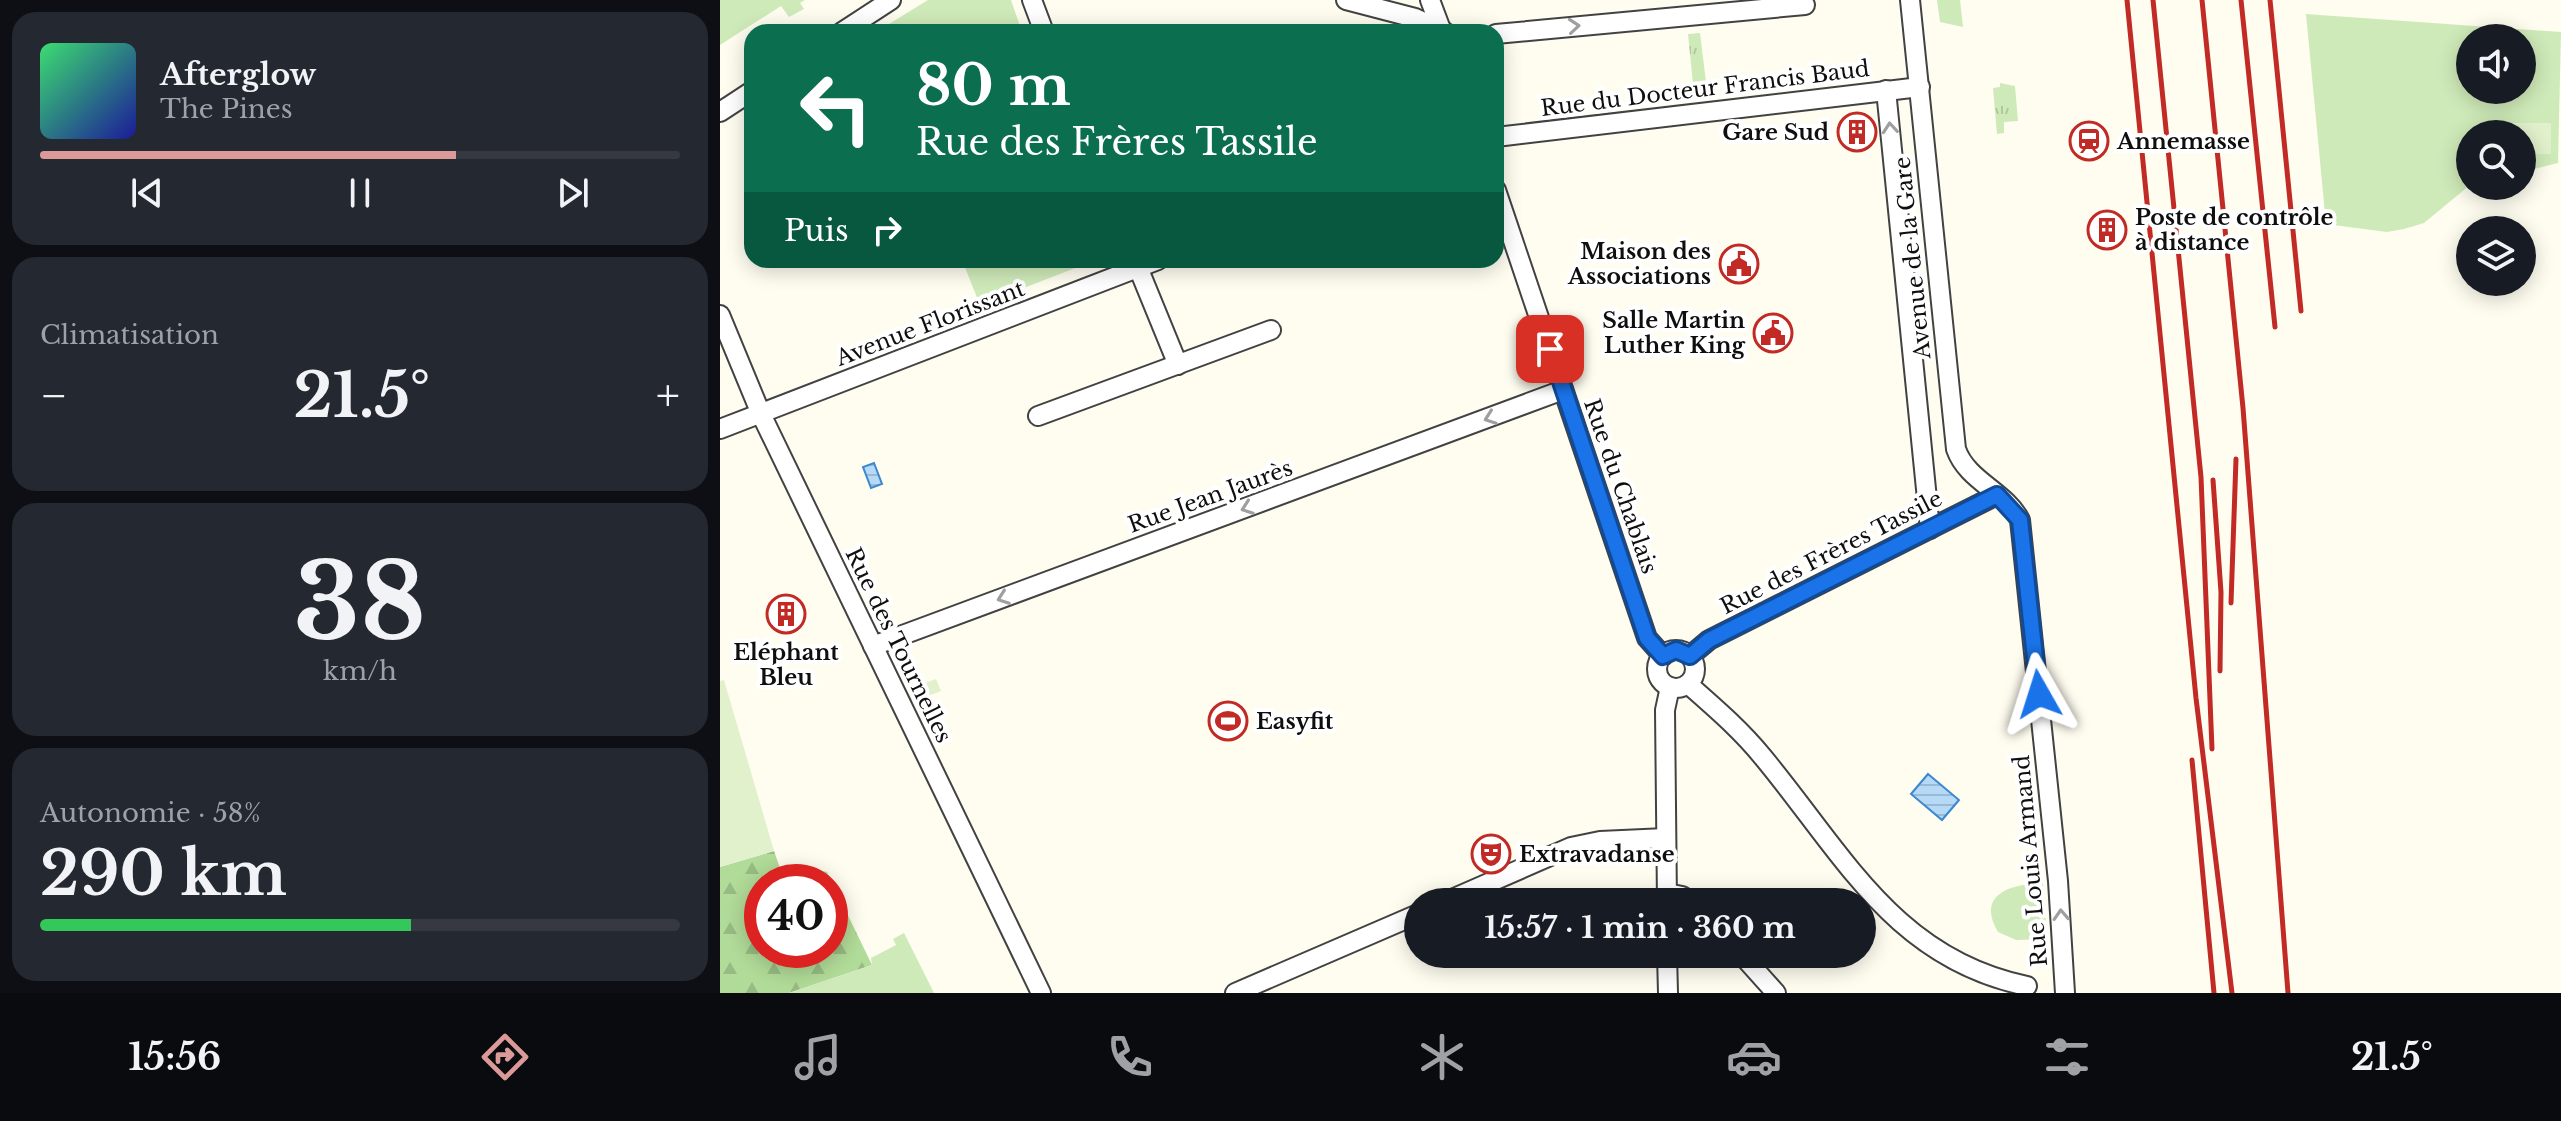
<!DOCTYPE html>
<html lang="fr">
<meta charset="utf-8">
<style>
:root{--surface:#171b24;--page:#242831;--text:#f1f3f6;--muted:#9ea1a6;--line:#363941;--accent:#db9998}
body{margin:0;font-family:"Libre Baskerville",serif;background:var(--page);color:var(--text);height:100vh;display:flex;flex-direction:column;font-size:30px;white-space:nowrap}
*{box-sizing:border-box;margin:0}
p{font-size:26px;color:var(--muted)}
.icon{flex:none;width:44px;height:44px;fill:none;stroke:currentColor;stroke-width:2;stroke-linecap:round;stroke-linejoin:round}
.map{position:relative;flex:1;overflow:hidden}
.sheet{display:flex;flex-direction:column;gap:12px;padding:12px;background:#0d0f14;width:720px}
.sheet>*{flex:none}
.guide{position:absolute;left:24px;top:24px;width:760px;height:244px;border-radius:24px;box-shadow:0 4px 20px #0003;background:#0b6e4f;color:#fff;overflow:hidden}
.controls{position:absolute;left:1736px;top:24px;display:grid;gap:16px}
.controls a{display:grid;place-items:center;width:80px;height:80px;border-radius:50%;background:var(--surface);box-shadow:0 4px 20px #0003;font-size:40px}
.speed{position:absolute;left:24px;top:864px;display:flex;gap:16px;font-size:40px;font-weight:700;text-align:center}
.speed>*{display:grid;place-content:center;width:104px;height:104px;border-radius:50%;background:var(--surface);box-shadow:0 4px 20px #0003;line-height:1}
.speed .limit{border:12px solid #d22;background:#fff;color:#111}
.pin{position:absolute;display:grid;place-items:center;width:68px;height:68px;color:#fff;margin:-34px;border-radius:16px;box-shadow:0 4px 12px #0006}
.me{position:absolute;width:88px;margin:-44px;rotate:354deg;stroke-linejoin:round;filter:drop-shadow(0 0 6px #0008)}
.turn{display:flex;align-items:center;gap:28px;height:168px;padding:0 40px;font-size:36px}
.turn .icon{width:104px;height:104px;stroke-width:2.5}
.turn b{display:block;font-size:56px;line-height:68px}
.then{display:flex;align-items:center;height:76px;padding:0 40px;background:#0003;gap:16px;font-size:30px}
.big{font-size:60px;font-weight:800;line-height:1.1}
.sheet .widget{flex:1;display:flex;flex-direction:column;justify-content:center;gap:12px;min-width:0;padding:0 28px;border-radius:24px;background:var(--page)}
.sheet .dial{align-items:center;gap:0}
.dial b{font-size:104px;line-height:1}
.song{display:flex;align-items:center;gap:24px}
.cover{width:96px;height:96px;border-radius:12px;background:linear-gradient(135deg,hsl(140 70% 55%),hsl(240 70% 35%))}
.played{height:8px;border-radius:4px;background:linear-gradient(90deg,var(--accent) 65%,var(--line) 65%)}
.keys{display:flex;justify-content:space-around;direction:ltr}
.heat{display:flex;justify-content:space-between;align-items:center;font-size:44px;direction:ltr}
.charge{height:12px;border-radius:6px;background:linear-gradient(90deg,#34c759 58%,var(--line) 0)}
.trip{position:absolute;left:684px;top:888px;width:472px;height:80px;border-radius:40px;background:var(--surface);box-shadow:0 4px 20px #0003;font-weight:800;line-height:80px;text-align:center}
.tabs{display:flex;height:128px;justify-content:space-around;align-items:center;background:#090b0e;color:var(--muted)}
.tabs .icon{width:56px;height:56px}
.tabs .current{color:var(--accent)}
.tabs b{font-size:36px;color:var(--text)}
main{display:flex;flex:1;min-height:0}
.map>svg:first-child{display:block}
.grass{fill:url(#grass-tufts)}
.forest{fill:url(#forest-firs);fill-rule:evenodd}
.park{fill:#cfeab9;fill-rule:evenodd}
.pitch{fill:#e1f1cb}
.water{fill:url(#water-rules);stroke:#3b88cf;stroke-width:2}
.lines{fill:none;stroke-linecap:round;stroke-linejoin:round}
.minor-casing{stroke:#424242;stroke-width:22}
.minor{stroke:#fff;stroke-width:18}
.rail{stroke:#c12a25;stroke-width:5}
.oneway{stroke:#9f9f9f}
.route-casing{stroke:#114b97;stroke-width:20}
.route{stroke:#1a73e8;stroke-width:14}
.labels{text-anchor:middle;stroke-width:8;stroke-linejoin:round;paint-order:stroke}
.street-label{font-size:22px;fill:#0f0f0f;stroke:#fff}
.poi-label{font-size:22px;font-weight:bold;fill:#0f0f0f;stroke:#fff;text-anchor:start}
</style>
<main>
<section class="sheet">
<div class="widget">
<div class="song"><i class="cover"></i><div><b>Afterglow</b><p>The Pines</p></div></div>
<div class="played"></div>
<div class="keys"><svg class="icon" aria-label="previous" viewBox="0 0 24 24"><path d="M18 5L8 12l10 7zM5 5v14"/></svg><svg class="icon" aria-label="pause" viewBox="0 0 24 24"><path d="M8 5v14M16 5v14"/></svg><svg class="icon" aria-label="next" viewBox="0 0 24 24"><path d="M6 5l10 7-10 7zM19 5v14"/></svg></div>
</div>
<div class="widget"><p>Climatisation</p>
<div class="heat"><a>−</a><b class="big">21.5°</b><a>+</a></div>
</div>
<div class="widget dial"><b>38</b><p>km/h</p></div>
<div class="widget"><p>Autonomie · 58%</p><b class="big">290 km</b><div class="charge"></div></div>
</section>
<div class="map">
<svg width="1841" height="993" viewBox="0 0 1841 993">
<defs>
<pattern id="grass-tufts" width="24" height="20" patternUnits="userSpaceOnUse" patternTransform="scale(2)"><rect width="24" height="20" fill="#cfeab9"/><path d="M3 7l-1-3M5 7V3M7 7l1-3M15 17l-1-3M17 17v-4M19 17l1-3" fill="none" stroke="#b1c89e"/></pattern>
<pattern id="forest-firs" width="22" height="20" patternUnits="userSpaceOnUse" patternTransform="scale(2)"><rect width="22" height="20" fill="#b1db98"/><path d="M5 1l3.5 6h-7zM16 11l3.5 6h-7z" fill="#97bb82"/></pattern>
<pattern id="water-rules" width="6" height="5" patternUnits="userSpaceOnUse" patternTransform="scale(2)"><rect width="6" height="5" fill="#b5d9f7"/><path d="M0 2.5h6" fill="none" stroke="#9ab9d3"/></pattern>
</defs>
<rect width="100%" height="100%" fill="#fffdf0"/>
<!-- grass -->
<g class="grass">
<polygon points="1217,0 1240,0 1243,27 1220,22"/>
<polygon points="980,33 986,82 973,84 968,34"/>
<polygon points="1280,83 1295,86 1298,121 1284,122 1284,133 1277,134 1273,88 1280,87"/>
</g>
<!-- forest -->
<path class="forest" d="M54 851 61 871 78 866 107 872 152 965 69 993H0V867ZM42 882H110V950H42Z"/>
<!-- park -->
<g class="park">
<polygon points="0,0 85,0 80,3 84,9 69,17 61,6 0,45"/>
<polygon points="208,0 291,0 302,32 156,32"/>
<path d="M1586 14 1841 32 1838 163 1802 172V134H1750V185L1704 223 1684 229 1667 232 1606 224ZM1750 38H1802V90H1750Z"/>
<polygon points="242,260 376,260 260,305"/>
<path d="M1323 883 1327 939 1296 940 1278 932C1255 893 1293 884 1323 883Z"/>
<polygon points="184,933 214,993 69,993 152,965 151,958 176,945 173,939"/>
</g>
<!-- pitch -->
<g class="pitch">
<polygon points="1780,123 1831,123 1831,154 1802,154 1802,134 1780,134"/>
<polygon points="216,679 221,691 192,702 187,690"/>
<polygon points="4,680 54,851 0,867 0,681"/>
</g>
<!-- water -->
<g class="water">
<polygon points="154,463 162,484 151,488 143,467"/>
<polygon points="1208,774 1239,800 1222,820 1191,794"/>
</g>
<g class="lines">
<!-- minor casing -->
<g class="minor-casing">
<g id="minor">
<polyline points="312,0 324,32"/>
<polyline points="626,0 695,18 725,32"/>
<polyline points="710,0 722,32"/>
<path d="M1190 0 1236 449C1247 481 1285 491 1300 520L1338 881 1345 993"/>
<polyline points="122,32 171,0"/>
<polyline points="776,34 1085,5"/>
<polyline points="1166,90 1210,529"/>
<polyline points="0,112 32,91"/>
<polyline points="776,137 1200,87"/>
<polyline points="776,190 927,638 943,656"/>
<polyline points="415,260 458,365"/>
<polyline points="0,315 41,414 321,993"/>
<polyline points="318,416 551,330"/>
<polyline points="0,429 438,260"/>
<polyline points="153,646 843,390"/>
<circle cx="956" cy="669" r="19"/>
<polyline points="970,656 989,640 1277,495"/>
<path d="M968 684C994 707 1020 729 1042 756 1122 852 1174 959 1307 986"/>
<polyline points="947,893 962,896 972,902"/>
<polyline points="725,902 851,847 880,841 946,838"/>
<polyline points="947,902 945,710 950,687"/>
<polyline points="947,954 948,993"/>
<polyline points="1021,954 1056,993"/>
<polyline points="515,993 698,914"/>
</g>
</g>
<!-- minor -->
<use href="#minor" class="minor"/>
<!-- rail -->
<g class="rail">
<polyline points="1407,0 1476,698 1512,993"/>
<polyline points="1433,0 1481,477 1492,749"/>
<polyline points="1482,0 1523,408 1568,993"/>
<polyline points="1521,0 1555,327"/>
<polyline points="1550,0 1581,311"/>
<polyline points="1493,480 1501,592 1500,671"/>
<polyline points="1511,603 1516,459"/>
<polyline points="1472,760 1494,993"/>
</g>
</g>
<!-- one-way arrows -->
<defs><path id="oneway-chevron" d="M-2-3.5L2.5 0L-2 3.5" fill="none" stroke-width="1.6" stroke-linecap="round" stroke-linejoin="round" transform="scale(2)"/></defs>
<g class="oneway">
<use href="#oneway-chevron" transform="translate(854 26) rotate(-5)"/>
<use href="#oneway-chevron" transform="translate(1170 128) rotate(-95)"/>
<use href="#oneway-chevron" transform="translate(770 418) rotate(160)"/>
<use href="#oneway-chevron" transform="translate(527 508) rotate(160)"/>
<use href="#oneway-chevron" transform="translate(283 598) rotate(160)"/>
<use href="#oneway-chevron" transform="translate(1341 915) rotate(-93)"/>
</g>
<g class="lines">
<!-- route casing -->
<g class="route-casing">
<polyline id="route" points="830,349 927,638 943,656 956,650 970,656 989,640 1277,495 1300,520 1319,694"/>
</g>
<!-- route -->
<use href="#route" class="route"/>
</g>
<!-- icons -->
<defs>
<g id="building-ring" transform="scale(2)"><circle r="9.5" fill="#fff" stroke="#c12a25" stroke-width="1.5"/><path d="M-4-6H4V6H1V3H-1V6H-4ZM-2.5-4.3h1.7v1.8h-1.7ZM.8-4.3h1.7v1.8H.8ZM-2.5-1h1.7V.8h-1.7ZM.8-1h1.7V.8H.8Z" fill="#c12a25"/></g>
<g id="station-ring" transform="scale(2)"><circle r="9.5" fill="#fff" stroke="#c12a25" stroke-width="1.5"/><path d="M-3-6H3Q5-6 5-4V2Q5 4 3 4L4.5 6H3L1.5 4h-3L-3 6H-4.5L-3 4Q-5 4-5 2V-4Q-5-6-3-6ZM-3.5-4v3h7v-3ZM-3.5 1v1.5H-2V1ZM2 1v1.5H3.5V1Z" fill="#c12a25"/></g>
<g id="civic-ring" transform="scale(2)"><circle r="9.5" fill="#fff" stroke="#c12a25" stroke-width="1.5"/><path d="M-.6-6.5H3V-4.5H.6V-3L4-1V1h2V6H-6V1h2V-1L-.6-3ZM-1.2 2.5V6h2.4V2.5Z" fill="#c12a25"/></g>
<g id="stadium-ring" transform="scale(2)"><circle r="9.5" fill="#fff" stroke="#c12a25" stroke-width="1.5"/><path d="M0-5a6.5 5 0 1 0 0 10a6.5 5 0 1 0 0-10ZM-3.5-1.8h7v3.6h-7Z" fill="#c12a25"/></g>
<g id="theatre-ring" transform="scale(2)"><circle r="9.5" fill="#fff" stroke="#c12a25" stroke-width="1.5"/><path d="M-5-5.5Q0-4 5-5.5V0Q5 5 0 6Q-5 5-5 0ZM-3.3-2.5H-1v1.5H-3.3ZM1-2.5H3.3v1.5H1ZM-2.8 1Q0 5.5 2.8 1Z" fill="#c12a25"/></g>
</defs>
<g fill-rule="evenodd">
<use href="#building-ring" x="1137" y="132"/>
<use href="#station-ring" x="1369" y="141"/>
<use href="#building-ring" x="1387" y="230"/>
<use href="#civic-ring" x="1019" y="264"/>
<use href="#civic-ring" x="1053" y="333"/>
<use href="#building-ring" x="66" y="614"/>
<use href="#stadium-ring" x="508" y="721"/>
<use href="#theatre-ring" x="771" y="854"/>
</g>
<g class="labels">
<!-- street labels -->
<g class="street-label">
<text transform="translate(985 88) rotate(-7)" y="8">Rue du Docteur Francis Baud</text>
<text transform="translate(1192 258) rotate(-96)" y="8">Avenue de la Gare</text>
<text transform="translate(210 323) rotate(-21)" y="8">Avenue Florissant</text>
<text transform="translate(901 486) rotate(71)" y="8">Rue du Chablais</text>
<text transform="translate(490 496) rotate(-20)" y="8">Rue Jean Jaurès</text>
<text transform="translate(1111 552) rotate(-27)" y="8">Rue des Frères Tassile</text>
<text transform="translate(179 645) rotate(64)" y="8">Rue des Tournelles</text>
<text transform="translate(1310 861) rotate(-95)" y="8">Rue Louis Armand</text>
</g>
<!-- poi labels -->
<g class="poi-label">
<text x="1109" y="140" text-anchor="end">Gare Sud</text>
<text x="1397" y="149">Annemasse</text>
<text x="1415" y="225">Poste de contrôle<tspan x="1415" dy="25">à distance</tspan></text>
<text x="991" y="259" text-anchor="end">Maison des<tspan x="991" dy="25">Associations</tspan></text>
<text x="1025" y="328" text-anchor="end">Salle Martin<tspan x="1025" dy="25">Luther King</tspan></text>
<text x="66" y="660" text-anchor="middle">Eléphant<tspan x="66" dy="25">Bleu</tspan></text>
<text x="536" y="729">Easyfit</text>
<text x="799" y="862">Extravadanse</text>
</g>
</g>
</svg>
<div class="controls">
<a><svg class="icon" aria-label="sound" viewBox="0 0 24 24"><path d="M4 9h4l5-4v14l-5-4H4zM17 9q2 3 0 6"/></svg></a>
<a><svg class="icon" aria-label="search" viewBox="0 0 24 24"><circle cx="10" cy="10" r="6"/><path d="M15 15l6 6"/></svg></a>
<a><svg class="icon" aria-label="layers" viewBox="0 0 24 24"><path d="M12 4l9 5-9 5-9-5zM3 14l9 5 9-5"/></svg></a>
</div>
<div class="speed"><div class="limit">40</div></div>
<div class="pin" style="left:830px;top:349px;background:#d93025"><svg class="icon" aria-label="arrive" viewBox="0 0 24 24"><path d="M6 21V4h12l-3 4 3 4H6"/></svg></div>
<svg class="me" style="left:1319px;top:694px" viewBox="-20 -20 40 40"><path d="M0-17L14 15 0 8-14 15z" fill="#1a73e8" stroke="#fff" stroke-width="4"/></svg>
<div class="trip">15:57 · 1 min · 360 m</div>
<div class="guide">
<div class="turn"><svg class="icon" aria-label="left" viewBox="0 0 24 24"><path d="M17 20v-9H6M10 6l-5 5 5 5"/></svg><div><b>80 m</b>Rue des Frères Tassile</div></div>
<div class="then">Puis<svg class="icon" aria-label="right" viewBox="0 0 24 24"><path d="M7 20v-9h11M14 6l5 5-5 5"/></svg></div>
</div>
</div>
</main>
<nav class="tabs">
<b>15:56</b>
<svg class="icon current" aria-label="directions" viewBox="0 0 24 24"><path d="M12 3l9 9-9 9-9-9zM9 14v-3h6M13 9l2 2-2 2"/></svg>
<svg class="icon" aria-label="music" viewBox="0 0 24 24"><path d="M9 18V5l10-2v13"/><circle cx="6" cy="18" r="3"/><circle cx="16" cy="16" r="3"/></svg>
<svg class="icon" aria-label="phone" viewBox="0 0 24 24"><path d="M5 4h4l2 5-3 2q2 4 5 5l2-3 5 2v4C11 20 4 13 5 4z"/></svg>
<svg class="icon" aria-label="climate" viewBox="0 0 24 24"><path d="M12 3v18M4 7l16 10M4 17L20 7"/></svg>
<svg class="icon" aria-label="car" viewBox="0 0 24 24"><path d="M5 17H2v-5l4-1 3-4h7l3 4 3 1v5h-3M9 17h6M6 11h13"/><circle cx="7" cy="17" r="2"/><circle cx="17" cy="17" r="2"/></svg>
<svg class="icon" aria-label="filters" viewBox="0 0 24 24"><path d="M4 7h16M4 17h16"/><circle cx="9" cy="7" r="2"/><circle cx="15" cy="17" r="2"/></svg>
<b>21.5°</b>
</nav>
